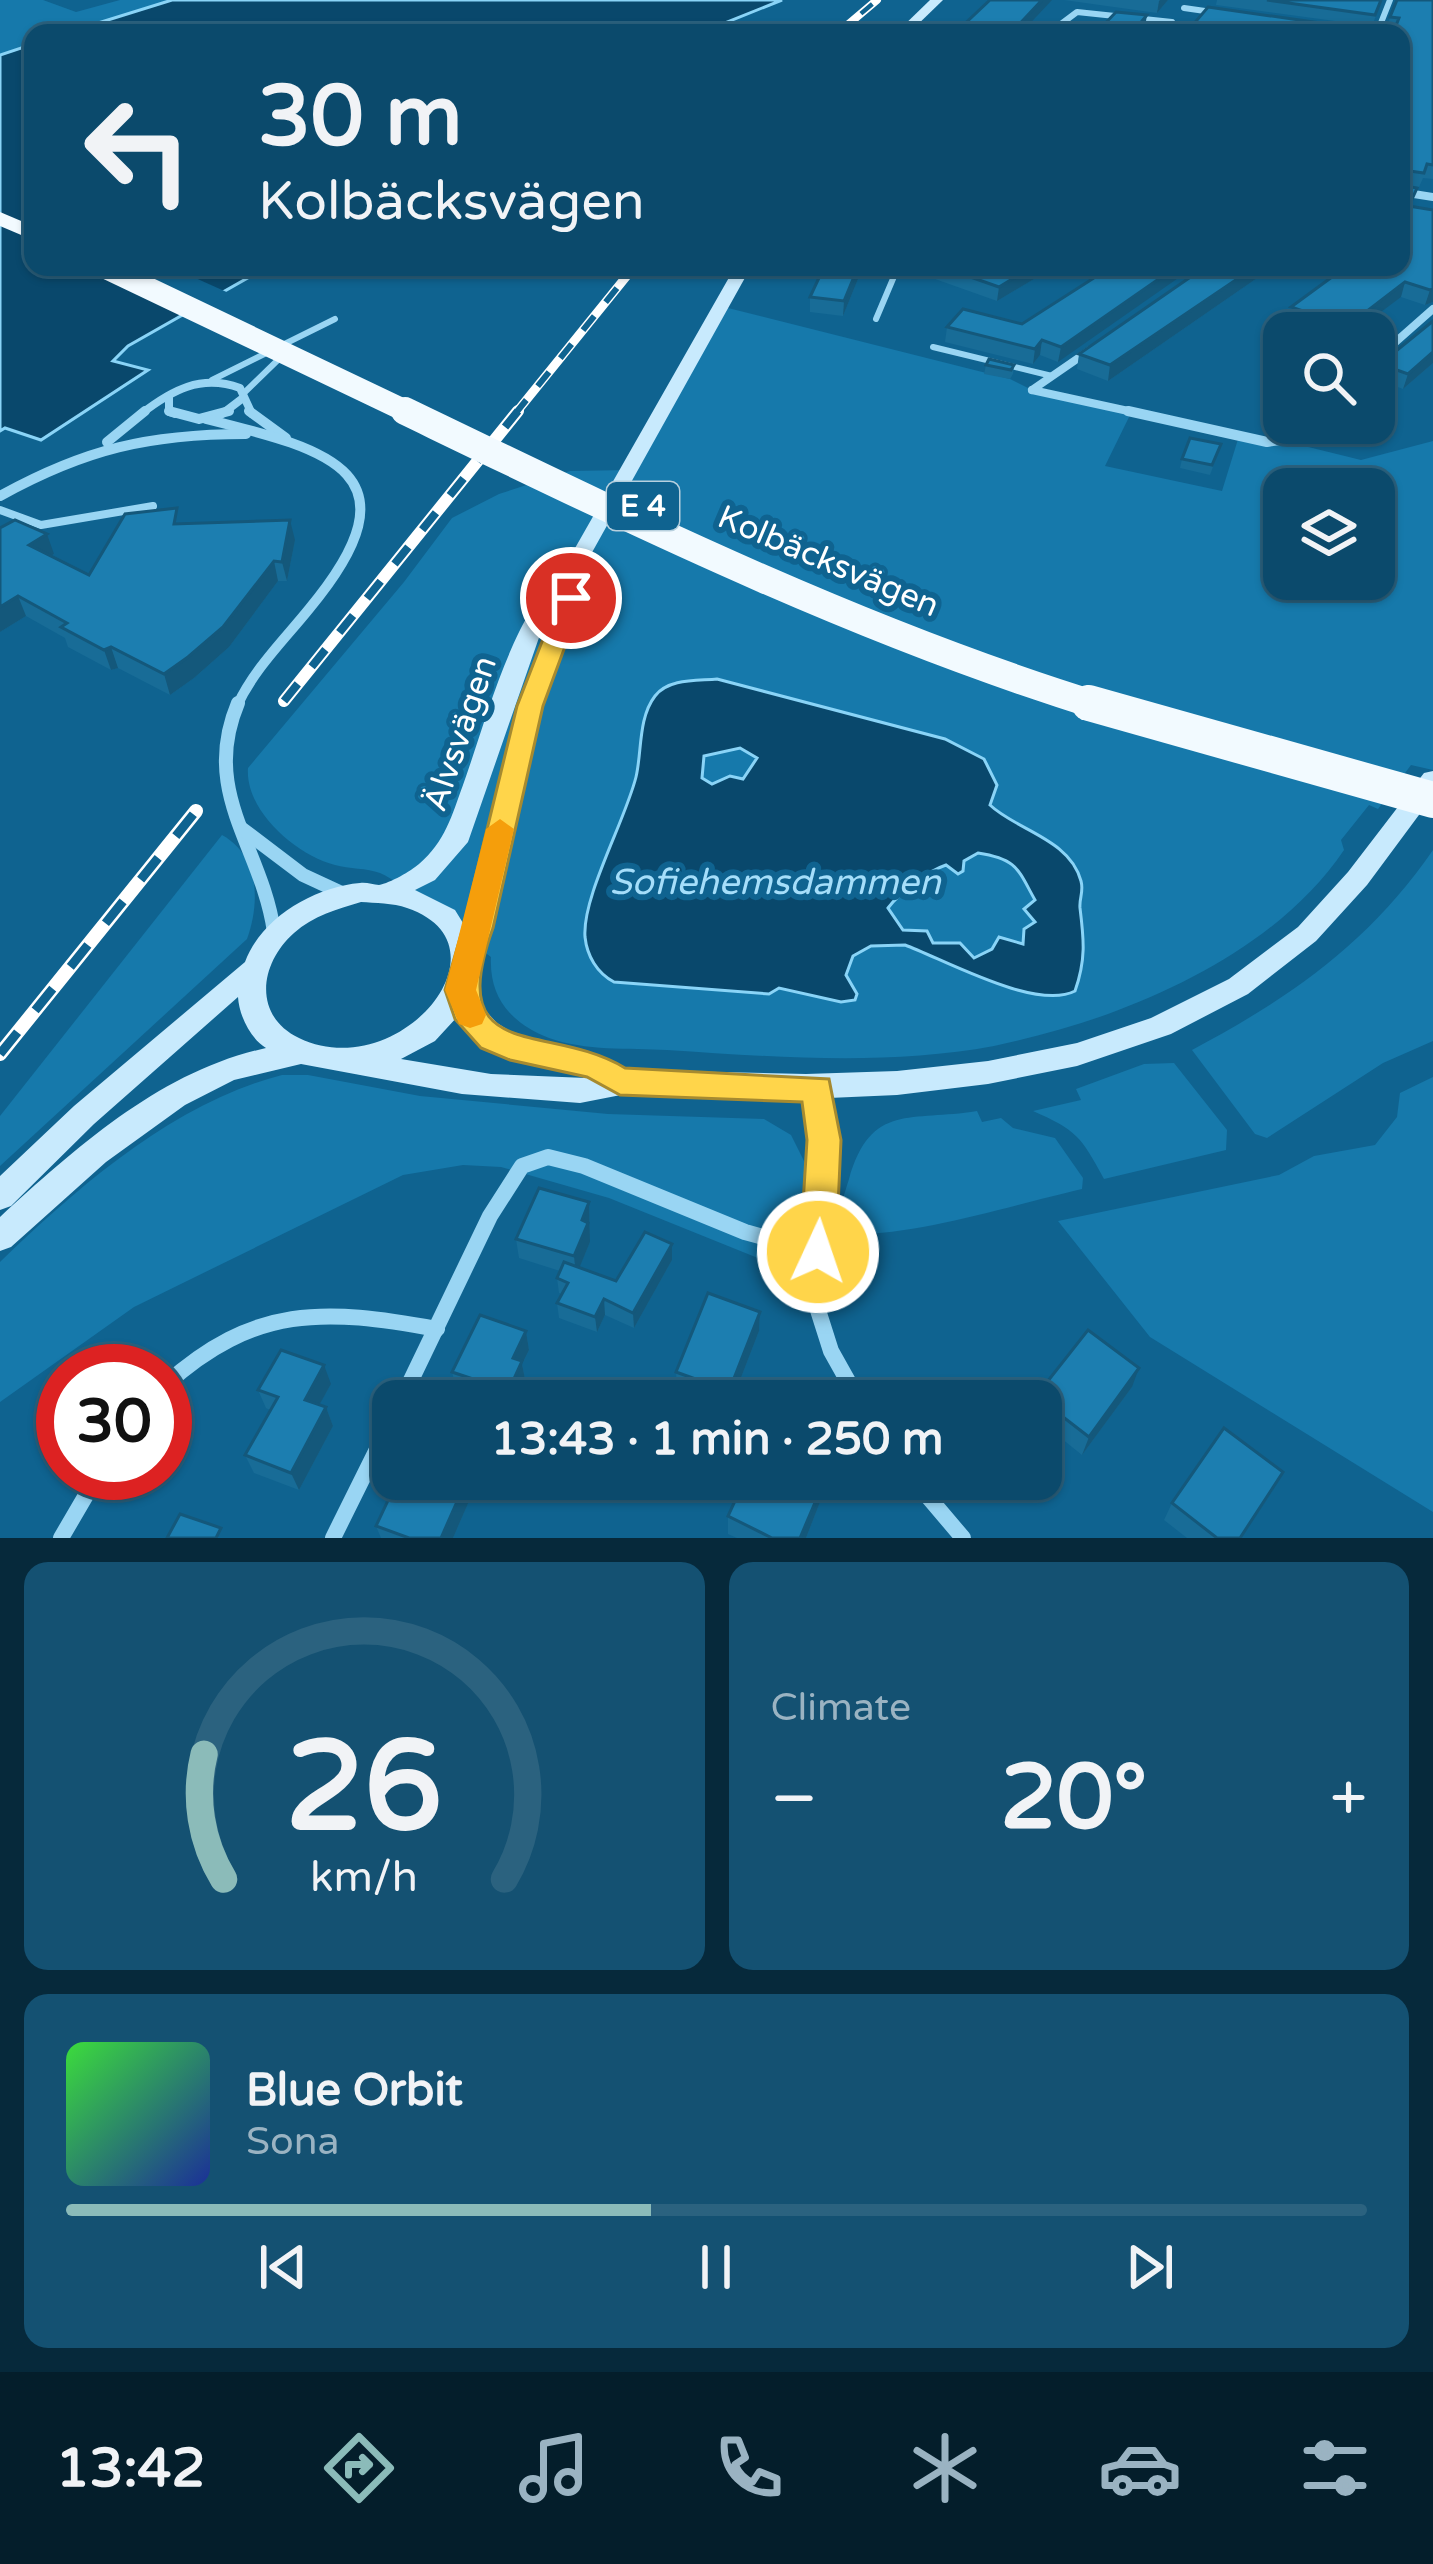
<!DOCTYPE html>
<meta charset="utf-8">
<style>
:root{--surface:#0b4a6c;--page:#145172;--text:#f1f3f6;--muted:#9ab3c2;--line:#2b627f;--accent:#8bbbb9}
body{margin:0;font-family:"Varela Round",sans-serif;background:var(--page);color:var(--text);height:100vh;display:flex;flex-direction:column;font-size:45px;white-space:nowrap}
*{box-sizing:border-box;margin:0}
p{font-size:39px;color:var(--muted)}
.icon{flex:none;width:66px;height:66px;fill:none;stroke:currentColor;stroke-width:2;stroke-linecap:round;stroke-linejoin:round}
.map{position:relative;height:1538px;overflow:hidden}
.side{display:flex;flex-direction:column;gap:24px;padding:24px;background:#06293b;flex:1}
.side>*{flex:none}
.guide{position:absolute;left:24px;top:24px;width:1386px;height:252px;border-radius:24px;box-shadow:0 3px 9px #0004,0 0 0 3px var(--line);background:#0b4a6c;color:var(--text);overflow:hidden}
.buttons{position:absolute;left:1263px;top:312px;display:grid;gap:24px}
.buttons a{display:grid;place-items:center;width:132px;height:132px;border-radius:24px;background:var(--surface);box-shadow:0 3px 9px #0004,0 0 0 3px var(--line);font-size:60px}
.speed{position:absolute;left:36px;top:1344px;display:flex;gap:24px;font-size:60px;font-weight:700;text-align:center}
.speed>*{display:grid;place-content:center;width:156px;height:156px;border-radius:50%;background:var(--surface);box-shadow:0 3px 9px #0004,0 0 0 3px var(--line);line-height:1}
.speed .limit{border:18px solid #d22;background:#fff;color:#111}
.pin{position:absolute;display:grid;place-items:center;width:102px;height:102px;color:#fff;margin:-51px;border:6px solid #fff;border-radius:50%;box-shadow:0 3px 12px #0007}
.me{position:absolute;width:132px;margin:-66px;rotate:3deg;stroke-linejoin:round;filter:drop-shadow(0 0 9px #0008)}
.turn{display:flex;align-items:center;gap:42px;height:252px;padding:0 36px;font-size:54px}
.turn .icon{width:156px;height:156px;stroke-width:2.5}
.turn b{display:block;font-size:84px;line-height:102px}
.big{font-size:90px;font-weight:800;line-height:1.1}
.side .tile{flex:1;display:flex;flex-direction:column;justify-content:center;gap:18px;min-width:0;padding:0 42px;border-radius:24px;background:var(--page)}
.side .dial{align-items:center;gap:0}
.dial svg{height:312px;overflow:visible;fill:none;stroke:var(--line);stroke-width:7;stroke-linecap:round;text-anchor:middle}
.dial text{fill:var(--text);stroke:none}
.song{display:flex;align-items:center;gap:36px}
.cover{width:144px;height:144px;border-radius:18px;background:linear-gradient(135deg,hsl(120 70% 55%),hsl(230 70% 35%))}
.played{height:12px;border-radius:6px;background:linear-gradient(90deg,var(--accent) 45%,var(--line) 45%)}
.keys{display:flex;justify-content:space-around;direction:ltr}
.heat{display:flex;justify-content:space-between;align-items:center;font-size:66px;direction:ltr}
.side .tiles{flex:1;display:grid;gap:24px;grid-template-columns:1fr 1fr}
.tile:last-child{grid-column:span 2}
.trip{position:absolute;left:372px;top:1380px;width:690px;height:120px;border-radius:24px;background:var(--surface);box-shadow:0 3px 9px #0004,0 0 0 3px var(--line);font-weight:800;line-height:120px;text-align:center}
.tab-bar{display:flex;height:192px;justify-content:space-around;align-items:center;background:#041e2b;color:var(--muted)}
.tab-bar .icon{width:84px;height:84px}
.tab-bar .on{color:var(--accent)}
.tab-bar b{font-size:54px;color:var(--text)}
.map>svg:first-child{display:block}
.green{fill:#1679ab;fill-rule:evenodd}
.water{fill:#09486c;stroke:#8ad4f7;stroke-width:3;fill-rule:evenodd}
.pier{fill:#0f6390}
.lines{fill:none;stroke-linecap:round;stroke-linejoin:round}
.service-far1{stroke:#99d5f3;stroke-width:6}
.service{stroke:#99d5f3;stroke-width:8}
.minor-far4{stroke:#99d5f3;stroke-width:6}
.minor-far3{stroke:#99d5f3;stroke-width:8}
.minor-far2{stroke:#99d5f3;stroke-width:10}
.minor-far1{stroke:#99d5f3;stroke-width:14}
.minor{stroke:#99d5f3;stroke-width:16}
.secondary{fill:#c8eafd;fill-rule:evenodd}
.trunk{fill:#f2faff;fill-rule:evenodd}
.rail-far3-casing{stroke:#fff;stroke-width:8}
.rail-far2-casing{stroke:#fff;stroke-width:9}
.rail-far1-casing{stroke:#fff;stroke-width:12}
.rail-casing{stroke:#fff;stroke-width:14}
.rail-far3{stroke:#0f6390;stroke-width:4.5;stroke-dasharray:15;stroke-linecap:butt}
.rail-far2{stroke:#0f6390;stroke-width:6;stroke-dasharray:18;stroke-linecap:butt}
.rail-far1{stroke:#0f6390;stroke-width:8;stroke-dasharray:22;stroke-linecap:butt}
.rail{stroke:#0f6390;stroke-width:9;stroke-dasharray:28;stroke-linecap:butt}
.trunk-bridge-far2{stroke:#f2faff;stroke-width:22}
.trunk-bridge-far1{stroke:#f2faff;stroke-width:28}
.trunk-bridge{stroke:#f2faff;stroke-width:36}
.wall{fill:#186c97}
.shaded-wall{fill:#14587b}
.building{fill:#1c7eb0;stroke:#14587b;stroke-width:3}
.route{fill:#ffd54a;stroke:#a68a30;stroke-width:3}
.slow{fill:#f59e0b}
.labels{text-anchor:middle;stroke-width:12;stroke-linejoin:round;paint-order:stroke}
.shield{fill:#0f6390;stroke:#b7d0de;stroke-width:3}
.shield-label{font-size:30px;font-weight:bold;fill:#fff}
.street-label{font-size:33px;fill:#fff;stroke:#0f6390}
.water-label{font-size:36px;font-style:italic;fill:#a5defa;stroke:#0f6390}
</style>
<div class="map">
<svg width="1433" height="1538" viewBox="0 0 1433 1538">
<rect width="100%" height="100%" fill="#0f6390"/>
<!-- green -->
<g class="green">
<polygon points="0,0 43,0 76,12 120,0 172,0 66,33 33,33 33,44 0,55"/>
<path d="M720 306 1010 379 1032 390 1130 415 1105 466 1222 491 1239 436 1280 440 1361 460 1433 441V770L1411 765 1378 809 1369 805 1341 840 1344 850C1290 930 1196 982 1108 1014 1072 1027 1031 1038 994 1046 886 1066 775 1057 667 1050 629 1048 585 1051 549 1038 511 1023 489 998 491 957 465 938 406 884 380 873 367 868 349 869 335 865 296 855 245 811 248 768L404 582 452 518 499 494 570 471 631 470ZM1284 489H1374V579H1284Z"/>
<path d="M222 835C260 856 260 903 247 939L0 1166V1116Z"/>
<path d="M1433 850V1041L1383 1063 1267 1138 1255 1134 1192 1050C1291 997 1368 944 1433 850Z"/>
<path d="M1174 1063 1227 1130 1226 1150 1104 1179C1081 1136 1076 1130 1033 1111L1081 1100 1076 1089 1144 1064Z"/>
<path d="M282 1075H308L420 1096 608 1114 764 1119 791 1135 807 1167 808 1229 768 1262 609 1198 501 1167 463 1165 403 1175 134 1307 0 1402V1262C79 1186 174 1103 282 1075Z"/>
<polygon points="1433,1077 1433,1512 1150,1337 1058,1221 1279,1175 1314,1156 1375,1145 1397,1117 1400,1093"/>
<path d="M977 1111 982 1122 1001 1118 1013 1128 1055 1138 1083 1178 1082 1189C1012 1205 911 1238 842 1234 837 1212 843 1199 849 1179 871 1102 911 1122 977 1111Z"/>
</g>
<!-- water -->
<g class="water">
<polygon points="172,0 782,0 700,33 66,33"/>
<polygon points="33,44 33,267 267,267 128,346 113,361 148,370 41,440 5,428 0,431 0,55"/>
<path d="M717 679 945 739 984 759 997 785 990 805C1016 830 1070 839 1081 881 1084 892 1079 898 1080 908 1084 940 1086 960 1075 991 1036 1011 945 960 905 945L871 946 853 956 846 975 857 994 855 1000 841 1002 779 988 769 994 614 982C597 973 587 956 585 937 582 897 625 821 636 777 642 752 638 718 655 696 669 678 698 681 717 679ZM740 748 757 758 743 779 730 776 712 784 702 778 704 756ZM978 853C1018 859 1018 870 1035 900L1024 909 1035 922 1024 929 1023 944 999 937 992 949 974 958 960 943H933L927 931 903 930 888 908C900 892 928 871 946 865L958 874 963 871 964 861Z"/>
</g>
<!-- pier -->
<polygon class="pier" points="92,267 171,267 231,294 194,314"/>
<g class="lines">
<!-- service-far1 -->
<g class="service-far1">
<polyline points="876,319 898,267"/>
<polyline points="933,347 1052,376"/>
<polyline points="212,380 335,319"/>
<polyline points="244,393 283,355"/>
</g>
<!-- service -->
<polyline class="service" points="0,510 41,525 153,506"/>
<!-- minor-far4 -->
<g class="minor-far4">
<polyline points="1184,8 1219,13"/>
<polyline points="1328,29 1354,33"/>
<polyline points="1049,33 1077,12 1172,22"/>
<polyline points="1377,33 1390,0"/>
</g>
<!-- minor-far3 -->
<g class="minor-far3">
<polyline points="1401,192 1433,197"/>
<polyline points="1374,361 1433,309"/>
<polyline points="1032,390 1142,414"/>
<polyline points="1032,390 1090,350"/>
<polyline points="169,396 169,412 175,414"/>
<path d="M141 414C172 390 201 374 240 388L252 414"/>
<polyline points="222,414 243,398"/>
</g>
<!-- minor-far2 -->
<g class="minor-far2">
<polyline points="169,411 199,419 229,411"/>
<polyline points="249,411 286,438"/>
<polyline points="1128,411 1267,442 1280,440 1303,423"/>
<path d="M206 419C331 450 422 473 309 609 284 640 254 669 237 706"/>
<polyline points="107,442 145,411"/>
<path d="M0 496C85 449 149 434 246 434"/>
</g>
<!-- minor-far1 -->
<g class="minor-far1">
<path d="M238 703C200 793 262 847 274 932"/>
<polyline points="241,828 303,875 344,894"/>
</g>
<!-- minor -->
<g class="minor">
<polyline points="817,1089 824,1140 817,1307 831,1351 859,1401"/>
<path d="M165 1385C254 1305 324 1308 437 1329"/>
<polyline points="401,1401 490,1216 522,1166 548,1157 584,1166 745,1232 818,1252"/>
<polyline points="913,1479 963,1538"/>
<polyline points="61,1538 99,1473"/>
<polyline points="333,1538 393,1417"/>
</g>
<!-- secondary -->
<g class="secondary">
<polygon points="930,0 943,0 909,33 896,33"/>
<path d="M735 267H751L580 574 582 598 541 706 472 986 482 1007 497 1023 516 1035 625 1070 806 1074 897 1071 988 1061 1077 1043 1151 1018 1229 979 1298 927 1348 872 1424 773 1433 771V796L1367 885 1316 941 1248 994 1171 1034 1077 1066 988 1084 897 1095 806 1099 626 1094 580 1103 462 1094 301 1064 234 1080 185 1105 106 1162 11 1247 0 1251V1217C78 1146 161 1071 266 1048 250 1038 239 1015 238 997L94 1124 11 1206 0 1210V1176L74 1106 245 962C261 918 314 887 360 883 367 882 373 885 379 885 390 883 411 871 419 864 445 842 452 815 463 785 486 721 512 615 562 571ZM560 594 519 706 463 923 455 910 415 890 435 880 468 842 542 629ZM361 902C375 903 393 903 407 908 516 945 399 1086 299 1038 253 1016 259 964 294 933 313 916 337 909 361 902ZM458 1016C485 1061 540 1064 586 1078L491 1074 401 1059 435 1041Z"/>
</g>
<!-- trunk -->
<polygon class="trunk" points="0,212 33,226 33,240 0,226"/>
<!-- rail-far3 casing -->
<g class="rail-far3-casing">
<polyline id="rail-far3" points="838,33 877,0"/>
</g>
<!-- rail-far2 casing -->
<g class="rail-far2-casing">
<polyline id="rail-far2" points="515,414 634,267"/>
</g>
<!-- rail-far1 casing -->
<g class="rail-far1-casing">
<polyline id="rail-far1" points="284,701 518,411"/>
</g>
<!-- rail casing -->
<g class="rail-casing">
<polyline id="rail" points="0,1054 196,811"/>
</g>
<!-- rail-far3 -->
<use href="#rail-far3" class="rail-far3"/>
<!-- rail-far2 -->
<use href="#rail-far2" class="rail-far2"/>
<!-- rail-far1 -->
<use href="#rail-far1" class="rail-far1"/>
<!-- rail -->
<use href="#rail" class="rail"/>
<!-- trunk-bridge-far2 -->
<polyline class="trunk-bridge-far2" points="104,267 412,414"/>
<!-- trunk-bridge-far1 -->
<path class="trunk-bridge-far1" d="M405 411C631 520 859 632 1099 706"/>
<!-- trunk-bridge -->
<polyline class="trunk-bridge" points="1089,703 1433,800"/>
</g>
<!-- wall -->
<g class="wall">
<polygon points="1064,0 1168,0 1157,13"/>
<polygon points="1217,0 1382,0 1372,26 1216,5"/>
<polygon points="1433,0 1433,179 1423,178 1419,187 1401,184 1401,33 1387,29 1390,17"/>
<polygon points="1411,206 1433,302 1425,305 1401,297 1303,327 1287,321 1291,307 1326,281 1329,272 1401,267"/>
<polygon points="921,267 1054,267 997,301 921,274"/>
<polygon points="1111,267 1058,362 1040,355 1033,364 945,342 947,327 1022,324"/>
<polygon points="1205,267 1273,267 1108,381 1077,369 1079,354"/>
<polygon points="860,274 843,316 810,312 810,297"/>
<polygon points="1433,321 1433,363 1403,389 1376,379 1380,364"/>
<polygon points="986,365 1014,365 1013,374 1010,379 984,374"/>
<polygon points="1221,444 1210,475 1180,468 1182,459"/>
<polygon points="181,524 295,540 287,581 278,581 229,647 194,678 170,695 118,668 111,670 68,647 65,638 26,616 0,632 0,528 54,554 51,556 89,575"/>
<polygon points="589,1202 590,1242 579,1268 616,1281 672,1244 672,1260 634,1328 605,1315 597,1332 559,1318 557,1303 562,1294 559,1293 557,1278 560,1271 519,1258 516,1239"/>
<polygon points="760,1312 759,1331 732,1401 705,1401 677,1390 676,1372"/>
<polygon points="526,1331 529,1350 522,1364 525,1379 515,1401 507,1398 506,1401 487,1401 457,1391 452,1372"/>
<polygon points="331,1384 319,1405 326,1407 333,1426 299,1490 254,1473 245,1455 270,1410 266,1408 258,1390"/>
<polygon points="1132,1387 1082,1455 1041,1422 1041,1401 1035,1401 1036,1396"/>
<polygon points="829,1479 806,1538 737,1538 728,1534 728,1516"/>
<polygon points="1273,1490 1241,1538 1187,1538 1164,1520 1172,1503"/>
<polygon points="473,1492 453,1538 381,1538 376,1526"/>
</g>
<!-- shaded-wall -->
<g class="shaded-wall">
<polygon points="1042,0 1052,0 1021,33 1011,33"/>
<polygon points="1160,0 1168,0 1157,13 1159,1"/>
<polygon points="1147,15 1145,27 1140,33 1132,33"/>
<polygon points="858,267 860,267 860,274 843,316 844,301"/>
<polygon points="1032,267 1054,267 997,301 999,287"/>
<polygon points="1176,267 1194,267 1058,362 1061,347"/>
<polygon points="1255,267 1273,267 1108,381 1110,365"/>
<polygon points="1405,282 1401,297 1353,333 1341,333"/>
<polygon points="1433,289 1433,302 1425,305 1430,290"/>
<polygon points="1042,340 1040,355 1033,364 1035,349"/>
<polygon points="1433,352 1433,363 1403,389 1408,374"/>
<polygon points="290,520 295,540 287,581 282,562"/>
<polygon points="47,534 54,554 36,564 29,545"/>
<polygon points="274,561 278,581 229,647 194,678 170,695 164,674"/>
<polygon points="18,596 26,616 0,632 0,607"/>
<polygon points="111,647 118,668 111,670 104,650"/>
<polygon points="589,1202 590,1242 576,1276 574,1256 582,1220"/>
<polygon points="672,1244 672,1260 634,1328 633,1313"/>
<polygon points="604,1299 605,1315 597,1332 595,1317"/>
<polygon points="760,1312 759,1331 732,1401 729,1401 729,1391"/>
<polygon points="526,1331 529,1350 522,1364 525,1379 515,1401 512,1383 513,1358"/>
<polygon points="324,1365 331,1384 312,1418 305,1400"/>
<polygon points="1139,1368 1132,1387 1082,1455 1089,1437"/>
<polygon points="504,1380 507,1398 506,1401 503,1401 500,1388"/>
<polygon points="326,1407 333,1426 299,1490 291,1473"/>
<polygon points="467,1479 470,1479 473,1492 453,1538 441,1538"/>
<polygon points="825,1479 829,1479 806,1538 800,1538"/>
</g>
<!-- building -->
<g class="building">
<polygon points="990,0 1042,0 1011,33 955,33"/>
<polygon points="1267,0 1381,0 1375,15"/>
<polygon points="1397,0 1433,0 1433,165 1427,164 1424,173 1403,170 1401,173 1401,33 1393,33 1399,18 1390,17"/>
<polygon points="1208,7 1341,26 1337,33 1186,33"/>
<polygon points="1116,12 1147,15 1132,33 1096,33"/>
<polygon points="1401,185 1417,188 1409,206 1433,210 1433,289 1430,290 1405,282 1341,331 1349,333 1296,333 1318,316 1291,307 1336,274 1329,272 1337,267 1401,267"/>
<polygon points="824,267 858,267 844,301 810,297"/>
<polygon points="942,267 1032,267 999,287"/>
<polygon points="1111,267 1176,267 1061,347 1042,340 1035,349 947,327 963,309 1022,324"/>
<polygon points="1205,267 1255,267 1110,365 1079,354"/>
<polygon points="1433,321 1433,352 1408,374 1380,364"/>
<polygon points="989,359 1014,365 1011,370 986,365"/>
<polygon points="1190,438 1221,444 1212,465 1182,459"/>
<polygon points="177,508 174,524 290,520 282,562 274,561 223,627 188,657 164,674 111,647 104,650 61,627 67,623 18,596 0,607 0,528 15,520 47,534 29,545 89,575 125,514"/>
<polygon points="539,1188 589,1202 582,1220 588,1223 574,1256 516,1239"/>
<polygon points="645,1232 672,1244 633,1313 604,1299 595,1317 557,1303 568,1283 557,1278 564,1262 616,1281"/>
<polygon points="708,1293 760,1312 729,1391 676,1372"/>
<polygon points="480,1315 526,1331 513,1358 522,1361 512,1383 504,1380 500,1388 452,1372"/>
<polygon points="1088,1330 1139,1368 1089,1437 1036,1396"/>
<polygon points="281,1350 324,1365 305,1400 326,1407 291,1473 245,1455 278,1397 258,1390"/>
<polygon points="1224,1428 1283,1472 1240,1538 1217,1538 1172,1503"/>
<polygon points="398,1479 467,1479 441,1538 409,1538 376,1526"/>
<polygon points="745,1479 825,1479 800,1538 772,1538 728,1516"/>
<polygon points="180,1514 221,1528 216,1538 167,1538"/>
</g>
<!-- route -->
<path class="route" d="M571 591 583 598 543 706 493 928C443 1066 548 1021 625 1068L829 1079 841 1140 836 1252 831 1264 818 1268 805 1264 800 1252 807 1140 802 1102 620 1095 587 1077 510 1060 481 1048 455 1019 445 990 463 928 517 706 559 598Z"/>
<!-- slow -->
<polygon class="slow" points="500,819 514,829 476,990 486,1015 482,1024 470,1028 459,1024 445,990 486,829"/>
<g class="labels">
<!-- shield labels -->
<rect class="shield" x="607" y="482" width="72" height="48" rx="9"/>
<g class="shield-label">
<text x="643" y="516">E 4</text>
</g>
<!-- street labels -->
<g class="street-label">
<text transform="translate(829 560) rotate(23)" y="12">Kolbäcksvägen</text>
<text transform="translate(459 733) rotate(-71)" y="12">Älvsvägen</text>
</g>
<!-- water labels -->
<g class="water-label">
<text x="775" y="894">Sofiehemsdammen</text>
</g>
</g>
</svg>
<div class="buttons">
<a><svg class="icon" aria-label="search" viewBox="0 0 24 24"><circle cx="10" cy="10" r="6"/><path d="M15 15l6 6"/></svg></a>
<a><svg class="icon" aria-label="layers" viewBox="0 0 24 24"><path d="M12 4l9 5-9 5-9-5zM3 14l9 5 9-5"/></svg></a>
</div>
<div class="speed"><div class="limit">30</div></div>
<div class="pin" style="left:571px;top:598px;background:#d93025"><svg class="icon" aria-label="arrive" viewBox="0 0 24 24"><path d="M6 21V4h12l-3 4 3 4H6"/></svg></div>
<svg class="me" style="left:818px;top:1252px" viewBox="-20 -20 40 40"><circle r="17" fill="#ffd54a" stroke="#fff" stroke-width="3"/><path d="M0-11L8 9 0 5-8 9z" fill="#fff"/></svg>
<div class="trip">13:43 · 1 min · 250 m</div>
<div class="guide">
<div class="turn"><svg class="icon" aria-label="left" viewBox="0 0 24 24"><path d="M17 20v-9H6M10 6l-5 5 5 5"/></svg><div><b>30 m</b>Kolbäcksvägen</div></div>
</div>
</div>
<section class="side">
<div class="tiles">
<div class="tile dial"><svg viewBox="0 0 100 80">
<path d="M14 69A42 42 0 1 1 86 69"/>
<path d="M14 69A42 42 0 0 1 9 37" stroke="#8bbbb9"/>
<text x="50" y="56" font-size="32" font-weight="700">26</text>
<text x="50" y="72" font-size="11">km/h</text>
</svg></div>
<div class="tile"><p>Climate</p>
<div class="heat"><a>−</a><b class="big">20°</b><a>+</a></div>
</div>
<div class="tile">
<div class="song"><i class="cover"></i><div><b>Blue Orbit</b><p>Sona</p></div></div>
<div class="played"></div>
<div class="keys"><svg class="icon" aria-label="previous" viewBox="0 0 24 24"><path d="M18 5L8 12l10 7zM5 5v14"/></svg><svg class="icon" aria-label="pause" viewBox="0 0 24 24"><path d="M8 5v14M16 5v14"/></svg><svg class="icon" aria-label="next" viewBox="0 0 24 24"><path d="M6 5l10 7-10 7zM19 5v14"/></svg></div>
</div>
</div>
</section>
<nav class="tab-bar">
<b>13:42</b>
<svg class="icon on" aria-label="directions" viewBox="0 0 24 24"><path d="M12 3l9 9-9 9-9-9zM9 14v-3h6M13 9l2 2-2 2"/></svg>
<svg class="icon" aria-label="music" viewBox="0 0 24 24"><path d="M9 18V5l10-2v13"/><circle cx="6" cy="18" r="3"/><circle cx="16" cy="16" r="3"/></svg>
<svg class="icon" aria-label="phone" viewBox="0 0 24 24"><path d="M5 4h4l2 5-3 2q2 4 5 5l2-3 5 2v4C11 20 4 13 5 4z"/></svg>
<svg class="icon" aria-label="climate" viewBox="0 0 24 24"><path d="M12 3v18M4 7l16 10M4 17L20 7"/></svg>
<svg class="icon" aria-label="car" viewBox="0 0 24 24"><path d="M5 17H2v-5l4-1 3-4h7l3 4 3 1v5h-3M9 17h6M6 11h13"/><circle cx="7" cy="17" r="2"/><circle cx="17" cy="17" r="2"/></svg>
<svg class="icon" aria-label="filters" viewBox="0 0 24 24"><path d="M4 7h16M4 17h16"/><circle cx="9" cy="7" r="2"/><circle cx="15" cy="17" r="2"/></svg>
</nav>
